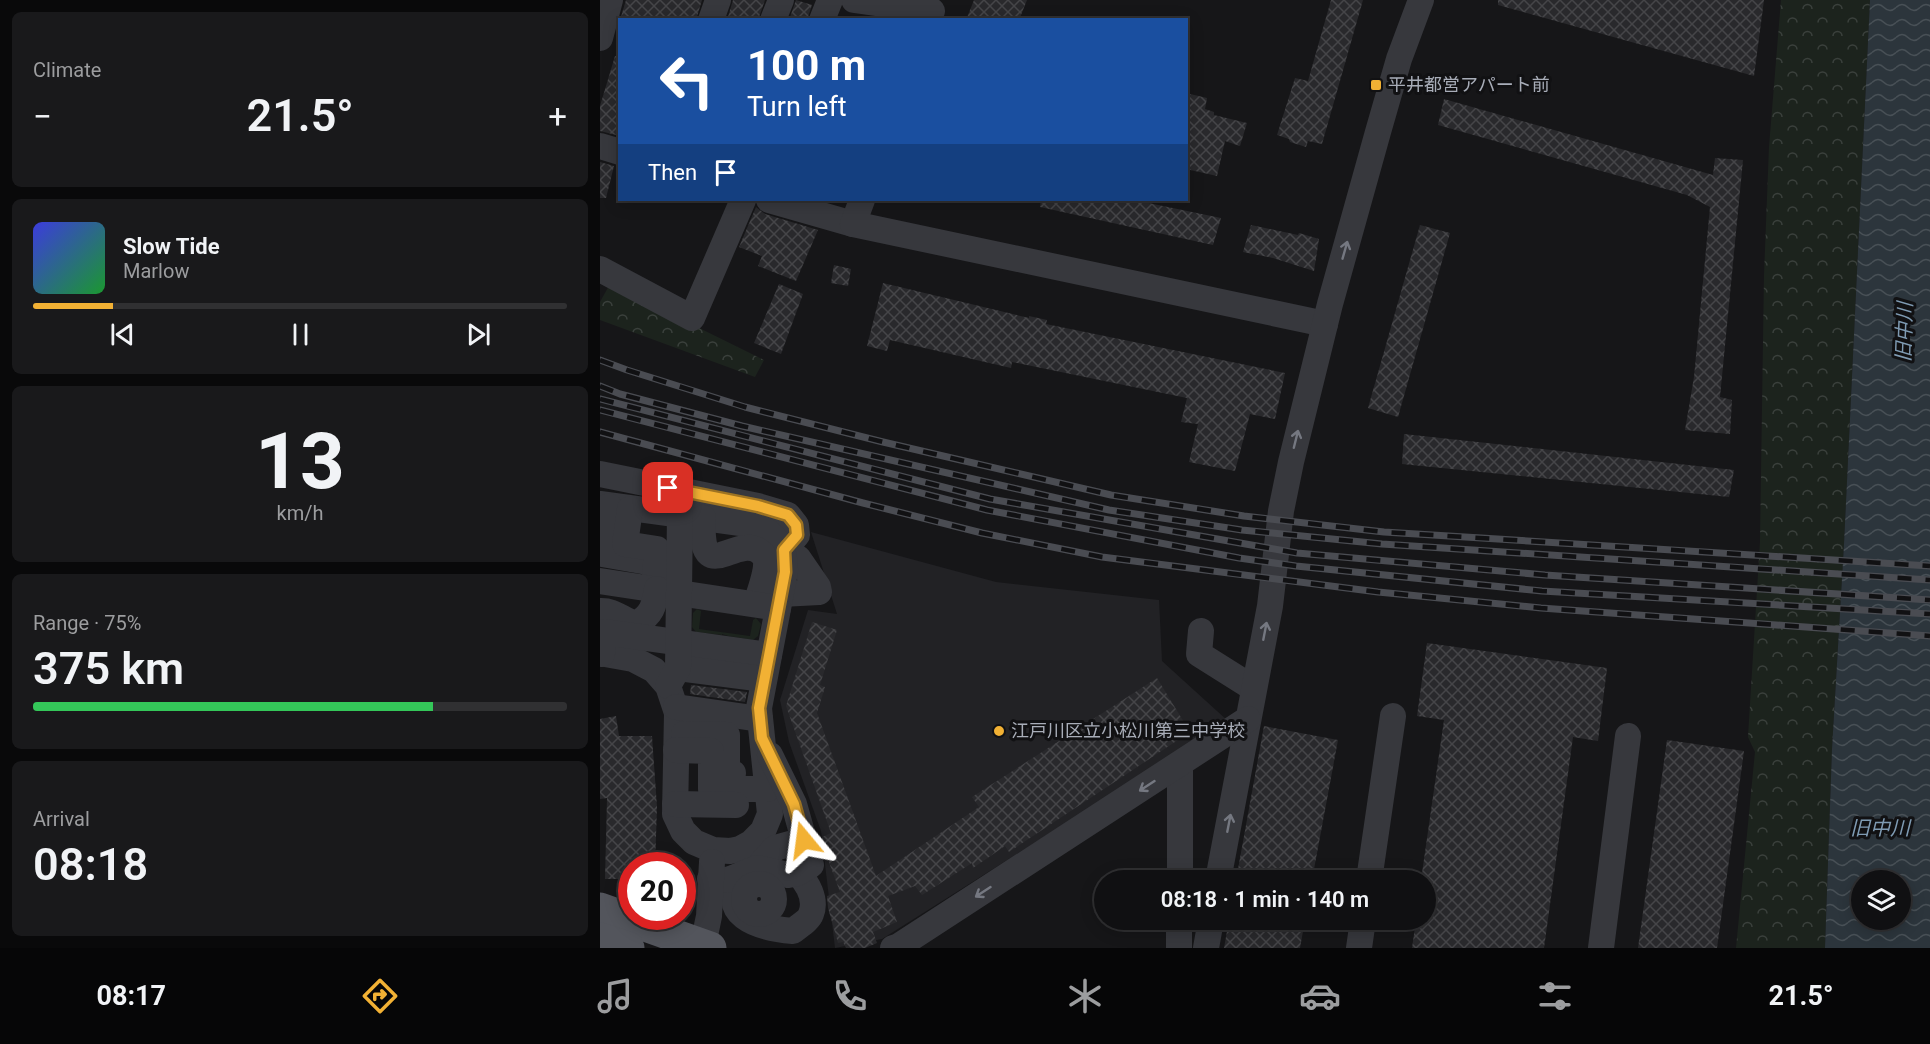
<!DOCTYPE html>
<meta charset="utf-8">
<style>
:root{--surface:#101012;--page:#19191b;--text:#f1f3f6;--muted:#9c9d9f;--line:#303032;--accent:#f2b134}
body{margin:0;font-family:Roboto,"Noto Sans JP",sans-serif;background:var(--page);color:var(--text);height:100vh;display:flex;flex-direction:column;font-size:22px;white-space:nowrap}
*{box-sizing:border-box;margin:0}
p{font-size:20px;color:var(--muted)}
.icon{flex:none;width:33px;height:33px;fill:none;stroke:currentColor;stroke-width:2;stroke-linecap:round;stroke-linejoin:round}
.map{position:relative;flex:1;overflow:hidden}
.panel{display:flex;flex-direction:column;gap:12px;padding:12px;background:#09090a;width:600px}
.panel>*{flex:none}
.top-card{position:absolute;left:18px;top:18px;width:570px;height:183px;border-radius:0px;box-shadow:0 3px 15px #0003,0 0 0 2px var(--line);background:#1a4fa0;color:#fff;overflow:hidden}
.buttons{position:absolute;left:1251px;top:870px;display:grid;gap:12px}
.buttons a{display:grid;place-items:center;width:60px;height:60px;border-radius:50%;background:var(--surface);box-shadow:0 3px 15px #0003,0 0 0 2px var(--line);font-size:30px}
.speed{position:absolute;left:18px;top:852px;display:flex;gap:12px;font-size:30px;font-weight:700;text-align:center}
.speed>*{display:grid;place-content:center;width:78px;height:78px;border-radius:50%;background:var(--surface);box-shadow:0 3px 15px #0003,0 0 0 2px var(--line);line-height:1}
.speed .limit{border:9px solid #d22;background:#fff;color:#111}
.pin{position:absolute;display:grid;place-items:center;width:51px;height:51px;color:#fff;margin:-26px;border-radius:12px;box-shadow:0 3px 9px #0006}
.me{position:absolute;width:66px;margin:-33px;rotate:344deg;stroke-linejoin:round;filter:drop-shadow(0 0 4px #0008)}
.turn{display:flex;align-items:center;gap:21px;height:126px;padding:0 30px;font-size:27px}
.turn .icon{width:78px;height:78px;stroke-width:2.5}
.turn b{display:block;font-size:42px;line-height:51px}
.then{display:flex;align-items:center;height:57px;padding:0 30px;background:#0003;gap:12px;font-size:22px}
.big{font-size:45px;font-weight:600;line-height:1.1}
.panel .card{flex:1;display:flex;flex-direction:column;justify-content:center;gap:9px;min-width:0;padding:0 21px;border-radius:9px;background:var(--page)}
.panel .dial{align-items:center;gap:0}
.dial b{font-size:78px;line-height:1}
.song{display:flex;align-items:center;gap:18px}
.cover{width:72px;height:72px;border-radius:9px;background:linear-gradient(135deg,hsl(240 70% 55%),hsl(130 70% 35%))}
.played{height:6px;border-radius:3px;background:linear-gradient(90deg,var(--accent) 15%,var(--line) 15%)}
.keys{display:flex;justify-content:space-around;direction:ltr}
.heat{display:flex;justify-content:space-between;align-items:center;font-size:33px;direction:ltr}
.charge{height:9px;border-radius:4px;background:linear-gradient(90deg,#34c759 75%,var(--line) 0)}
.trip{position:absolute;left:494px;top:870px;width:342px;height:60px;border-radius:30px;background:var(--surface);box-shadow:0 3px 15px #0003,0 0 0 2px var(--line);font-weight:600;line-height:60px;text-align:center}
.dock{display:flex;height:96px;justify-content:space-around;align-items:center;background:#060607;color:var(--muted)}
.dock .icon{width:42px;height:42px}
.dock .on{color:var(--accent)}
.dock b{font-size:27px;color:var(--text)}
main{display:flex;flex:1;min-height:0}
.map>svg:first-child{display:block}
.built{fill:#222225}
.green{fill:#1c231d}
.park{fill:url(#park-crowns)}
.water{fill:url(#water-waves);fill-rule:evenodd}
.building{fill:url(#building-cross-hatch)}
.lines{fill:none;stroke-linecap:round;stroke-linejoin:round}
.minor{stroke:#37383d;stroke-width:26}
.major{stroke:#53555c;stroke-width:33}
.rail-casing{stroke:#4a4c52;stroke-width:7}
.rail{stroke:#111113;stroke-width:4.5;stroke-dasharray:14;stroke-linecap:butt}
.oneway{stroke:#757881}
.route-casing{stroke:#9d7322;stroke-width:15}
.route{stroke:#f2b134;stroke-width:10}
.poi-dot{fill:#f2b134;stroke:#111113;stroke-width:2}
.labels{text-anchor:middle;stroke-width:6;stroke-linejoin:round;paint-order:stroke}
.poi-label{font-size:18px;fill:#a8adb8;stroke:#111113;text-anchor:start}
.water-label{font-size:20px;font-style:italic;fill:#7f9bb3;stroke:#111113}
</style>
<main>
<section class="panel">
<div class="card"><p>Climate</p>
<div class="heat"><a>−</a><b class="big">21.5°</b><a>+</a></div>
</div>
<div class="card">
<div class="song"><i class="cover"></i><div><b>Slow Tide</b><p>Marlow</p></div></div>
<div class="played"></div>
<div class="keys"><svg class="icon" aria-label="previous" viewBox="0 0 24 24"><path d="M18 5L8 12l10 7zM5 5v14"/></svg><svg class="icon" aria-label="pause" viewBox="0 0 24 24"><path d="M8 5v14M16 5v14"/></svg><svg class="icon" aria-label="next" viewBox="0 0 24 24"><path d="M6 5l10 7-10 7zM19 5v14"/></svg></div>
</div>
<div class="card dial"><b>13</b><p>km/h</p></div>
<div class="card"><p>Range · 75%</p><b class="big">375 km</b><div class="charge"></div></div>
<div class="card"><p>Arrival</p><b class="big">08:18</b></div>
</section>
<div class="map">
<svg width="1330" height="948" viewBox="0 0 1330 948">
<defs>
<pattern id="park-crowns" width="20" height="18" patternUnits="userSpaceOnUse" patternTransform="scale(1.5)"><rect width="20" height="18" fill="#1c231d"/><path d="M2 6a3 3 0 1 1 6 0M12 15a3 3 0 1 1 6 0" fill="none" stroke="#3a403c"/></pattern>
<pattern id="water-waves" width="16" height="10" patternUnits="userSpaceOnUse" patternTransform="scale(1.5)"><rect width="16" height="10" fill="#2c353c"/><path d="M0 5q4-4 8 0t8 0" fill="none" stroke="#485056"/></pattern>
<pattern id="building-cross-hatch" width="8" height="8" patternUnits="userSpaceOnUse" patternTransform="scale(1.5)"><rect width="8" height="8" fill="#29292c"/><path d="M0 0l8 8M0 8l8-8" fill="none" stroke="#454548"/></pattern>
</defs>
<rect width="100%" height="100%" fill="#161618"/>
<!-- built -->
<polygon class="built" points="211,532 396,582 559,600 562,661 628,721 282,939 235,948 221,831 189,742 180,700 208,610 237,614"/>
<!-- green -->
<polygon class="green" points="97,609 101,611 99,629 150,636 153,620 156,618 161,624 158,636 153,640 128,636 122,634 122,635 96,632 92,627 93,613"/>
<!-- park -->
<g class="park">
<polygon points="1181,0 1270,0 1244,544 1232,749 1225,948 1136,948 1155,752 1148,737 1160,542 1164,276 1169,147"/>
<polygon points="10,284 164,360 155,377 0,320 0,302"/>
</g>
<!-- water -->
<path class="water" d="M1270 0H1330V948H1225L1232 749 1244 544ZM1262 880H1300V920H1262Z"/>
<!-- building -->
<g class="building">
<polygon points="26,0 102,0 96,20 20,20"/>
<polygon points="133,0 165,0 158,20 127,20"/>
<polygon points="196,0 212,5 207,20 189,20"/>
<polygon points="374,0 427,0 419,20 366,20"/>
<polygon points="731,0 763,0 722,144 708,141 706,147 690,142 689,139 677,135 695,78 708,81"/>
<polygon points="898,0 1164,0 1154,76 898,5"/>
<polygon points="15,56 20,57 20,136 0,131 0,106"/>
<polygon points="586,93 607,98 605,109 614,112 614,115 647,123 640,146 625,141 617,176 586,169"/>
<polygon points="844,99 1113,175 1115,158 1143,160 1120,397 1132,400 1130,434 1085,430 1094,377 1110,207 1087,195 838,125"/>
<polygon points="0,162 14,166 6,198 0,198"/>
<polygon points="441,200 534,200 621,218 613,245 440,207"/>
<polygon points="156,207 165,214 218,230 196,281 158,266 162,256 139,247"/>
<polygon points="651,225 698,235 699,233 719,239 714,271 673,258 643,252"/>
<polygon points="820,225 850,233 798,417 768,408"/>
<polygon points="234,265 251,269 248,286 231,283"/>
<polygon points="283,283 429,318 429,316 447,320 446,324 685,373 675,419 650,414 635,471 589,462 598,424 581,422 587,398 412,362 411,368 290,340 287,351 267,346"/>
<polygon points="179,284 203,294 181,354 154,343"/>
<polygon points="804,434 1134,470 1129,497 802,464"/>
<polygon points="212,622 237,630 220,685 225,687 217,713 276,876 379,807 372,797 557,678 590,732 409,852 405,846 373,868 372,863 322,895 315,886 288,896 297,922 273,932 277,943 265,948 246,948 243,942 238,943 228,908 227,896 240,892 220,838 231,833 186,706"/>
<polygon points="827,643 1007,668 998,741 973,737 944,948 812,948 816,920 825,920 825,880 821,880 844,720 817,716"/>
<polygon points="91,685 147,692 145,702 90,694"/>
<polygon points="16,716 19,736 52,736 57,807 55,866 32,866 32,879 5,879 7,798 0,799 0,719"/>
<polygon points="664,726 738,740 712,880 636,880"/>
<polygon points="1067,740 1144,751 1117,948 1038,948"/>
<polygon points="629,920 705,920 700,948 624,948"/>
</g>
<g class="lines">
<!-- minor -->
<g class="minor">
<polyline points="254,0 332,11"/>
<polyline points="111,20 118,0"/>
<polyline points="173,20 181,0"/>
<polyline points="222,20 230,0"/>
<polyline points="0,38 10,0"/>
<polyline points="0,146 20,152"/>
<polyline points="169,200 253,224"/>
<polyline points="262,200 253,224 725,324"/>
<polyline points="0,269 92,318 143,200"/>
<polyline points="0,474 158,506 188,515 196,525 197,535 184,550 198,558 218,587 219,592 181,594"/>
<path d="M0 504 155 525C177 534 186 548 185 572L159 708 170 814 163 831 151 843 140 849 130 851 113 850 94 842 83 831 75 814 77 713 68 686 54 670 33 659 0 653"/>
<polyline points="9,506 2,554 42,561"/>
<polyline points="30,509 25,544 57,549 54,589"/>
<path d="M103 518C99 589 134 535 159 551 163 554 166 557 166 562 167 573 159 593 156 604"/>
<polyline points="0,581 178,608"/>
<path d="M0 611C14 610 22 620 36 624 52 615 54 606 57 589"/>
<polyline points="601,631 599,654 653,688"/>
<polyline points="2,654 4,632 169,655"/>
<polyline points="78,668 164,679"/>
<polyline points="68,686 78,668 80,515"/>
<polyline points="76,707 160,719"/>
<polyline points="84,734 127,735 127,773 133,773"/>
<polyline points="76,750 111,751 111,789 167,789"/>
<polyline points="75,804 136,805"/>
<polyline points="157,868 175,848 204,840"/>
<path d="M144 873C114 915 158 928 193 931 199 926 209 920 211 914 217 899 207 883 198 873"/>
<polyline points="110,879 128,880 157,868 188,875 198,873 211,865 194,804 170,755"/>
<polyline points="580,880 580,765"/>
<polyline points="618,880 670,606 681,511 691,462 730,304 778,132 799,59 821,0"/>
<polyline points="769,880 793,716"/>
<circle cx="159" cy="899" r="15"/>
<polyline points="103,945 109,916 112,862"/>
<polyline points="293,948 299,946 648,719"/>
<polyline points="579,948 579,920"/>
<polyline points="606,948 611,920"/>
<polyline points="759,948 763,920"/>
<polyline points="1001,948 1028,736"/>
</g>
<!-- major -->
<g class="major">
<polyline points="0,909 110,948"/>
<polyline points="0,939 28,948"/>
</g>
<!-- rail casing -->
<g class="rail-casing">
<g id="rail">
<polyline points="0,360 27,370 145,407 283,442 511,495 644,516 784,532 1330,566"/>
<polyline points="0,386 20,394 142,426 509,510 642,530 782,544 1330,580"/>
<polyline points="0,399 390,499 697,553 945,575 1330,600"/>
<polyline points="0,410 387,510 639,558 696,566 942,591 1330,614"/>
<polyline points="0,432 263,503 382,533 502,557 778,592 941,608 1330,636"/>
</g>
</g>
<!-- rail -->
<use href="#rail" class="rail"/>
</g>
<!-- one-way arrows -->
<defs><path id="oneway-shaft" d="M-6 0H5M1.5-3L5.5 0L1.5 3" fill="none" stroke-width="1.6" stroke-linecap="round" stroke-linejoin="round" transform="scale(1.5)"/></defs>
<g class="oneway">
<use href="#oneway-shaft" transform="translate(745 250) rotate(-74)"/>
<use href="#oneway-shaft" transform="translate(696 439) rotate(-76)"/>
<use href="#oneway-shaft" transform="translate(665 631) rotate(-79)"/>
<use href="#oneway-shaft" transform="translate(547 786) rotate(147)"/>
<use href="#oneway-shaft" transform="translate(629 823) rotate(-79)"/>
<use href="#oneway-shaft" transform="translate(383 892) rotate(147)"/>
</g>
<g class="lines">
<!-- route casing -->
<g class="route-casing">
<polyline id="route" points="68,488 158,506 188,515 196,525 197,535 184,550 185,572 159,708 162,738 194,804 204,840"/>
</g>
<!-- route -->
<use href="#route" class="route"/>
</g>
<!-- markers -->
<g class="poi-dot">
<rect x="770" y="79" width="12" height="12" rx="3"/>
<circle cx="399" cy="731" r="6"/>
</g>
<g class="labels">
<!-- poi labels -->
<g class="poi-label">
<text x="788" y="91">平井都営アパート前</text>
<text x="411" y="737">江戸川区立小松川第三中学校</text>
</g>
<!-- water labels -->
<g class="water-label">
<text transform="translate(1304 332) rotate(-88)" y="7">旧中川</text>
<text x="1280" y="835">旧中川</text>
</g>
</g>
</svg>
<div class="buttons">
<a><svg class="icon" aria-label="layers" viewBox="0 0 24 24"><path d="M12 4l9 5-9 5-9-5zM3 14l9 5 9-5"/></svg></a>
</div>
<div class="speed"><div class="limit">20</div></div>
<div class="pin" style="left:68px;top:488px;background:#d93025"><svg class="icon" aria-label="arrive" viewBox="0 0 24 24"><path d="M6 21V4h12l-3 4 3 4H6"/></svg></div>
<svg class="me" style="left:204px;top:840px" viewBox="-20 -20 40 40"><path d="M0-17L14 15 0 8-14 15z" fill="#f2b134" stroke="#fff" stroke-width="4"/></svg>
<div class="trip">08:18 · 1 min · 140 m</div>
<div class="top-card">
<div class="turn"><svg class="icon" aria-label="left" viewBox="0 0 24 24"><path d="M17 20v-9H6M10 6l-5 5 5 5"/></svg><div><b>100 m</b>Turn left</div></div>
<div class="then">Then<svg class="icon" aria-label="arrive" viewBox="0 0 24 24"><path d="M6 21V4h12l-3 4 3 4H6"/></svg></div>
</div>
</div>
</main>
<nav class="dock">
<b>08:17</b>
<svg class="icon on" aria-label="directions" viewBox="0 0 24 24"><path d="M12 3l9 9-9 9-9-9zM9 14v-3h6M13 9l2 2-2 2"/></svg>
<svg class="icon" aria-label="music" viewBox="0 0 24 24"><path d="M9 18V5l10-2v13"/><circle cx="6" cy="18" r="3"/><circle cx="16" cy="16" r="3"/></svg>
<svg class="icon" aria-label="phone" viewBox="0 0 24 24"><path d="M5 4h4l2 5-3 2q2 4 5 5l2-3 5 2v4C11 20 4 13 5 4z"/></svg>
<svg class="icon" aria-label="climate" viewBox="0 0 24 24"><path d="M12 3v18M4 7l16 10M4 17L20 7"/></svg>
<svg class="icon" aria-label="car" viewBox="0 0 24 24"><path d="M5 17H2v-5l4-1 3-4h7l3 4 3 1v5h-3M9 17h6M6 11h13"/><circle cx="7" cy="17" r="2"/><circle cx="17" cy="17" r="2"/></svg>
<svg class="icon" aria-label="filters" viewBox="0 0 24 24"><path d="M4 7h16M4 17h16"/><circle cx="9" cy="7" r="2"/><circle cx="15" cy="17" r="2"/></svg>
<b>21.5°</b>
</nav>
